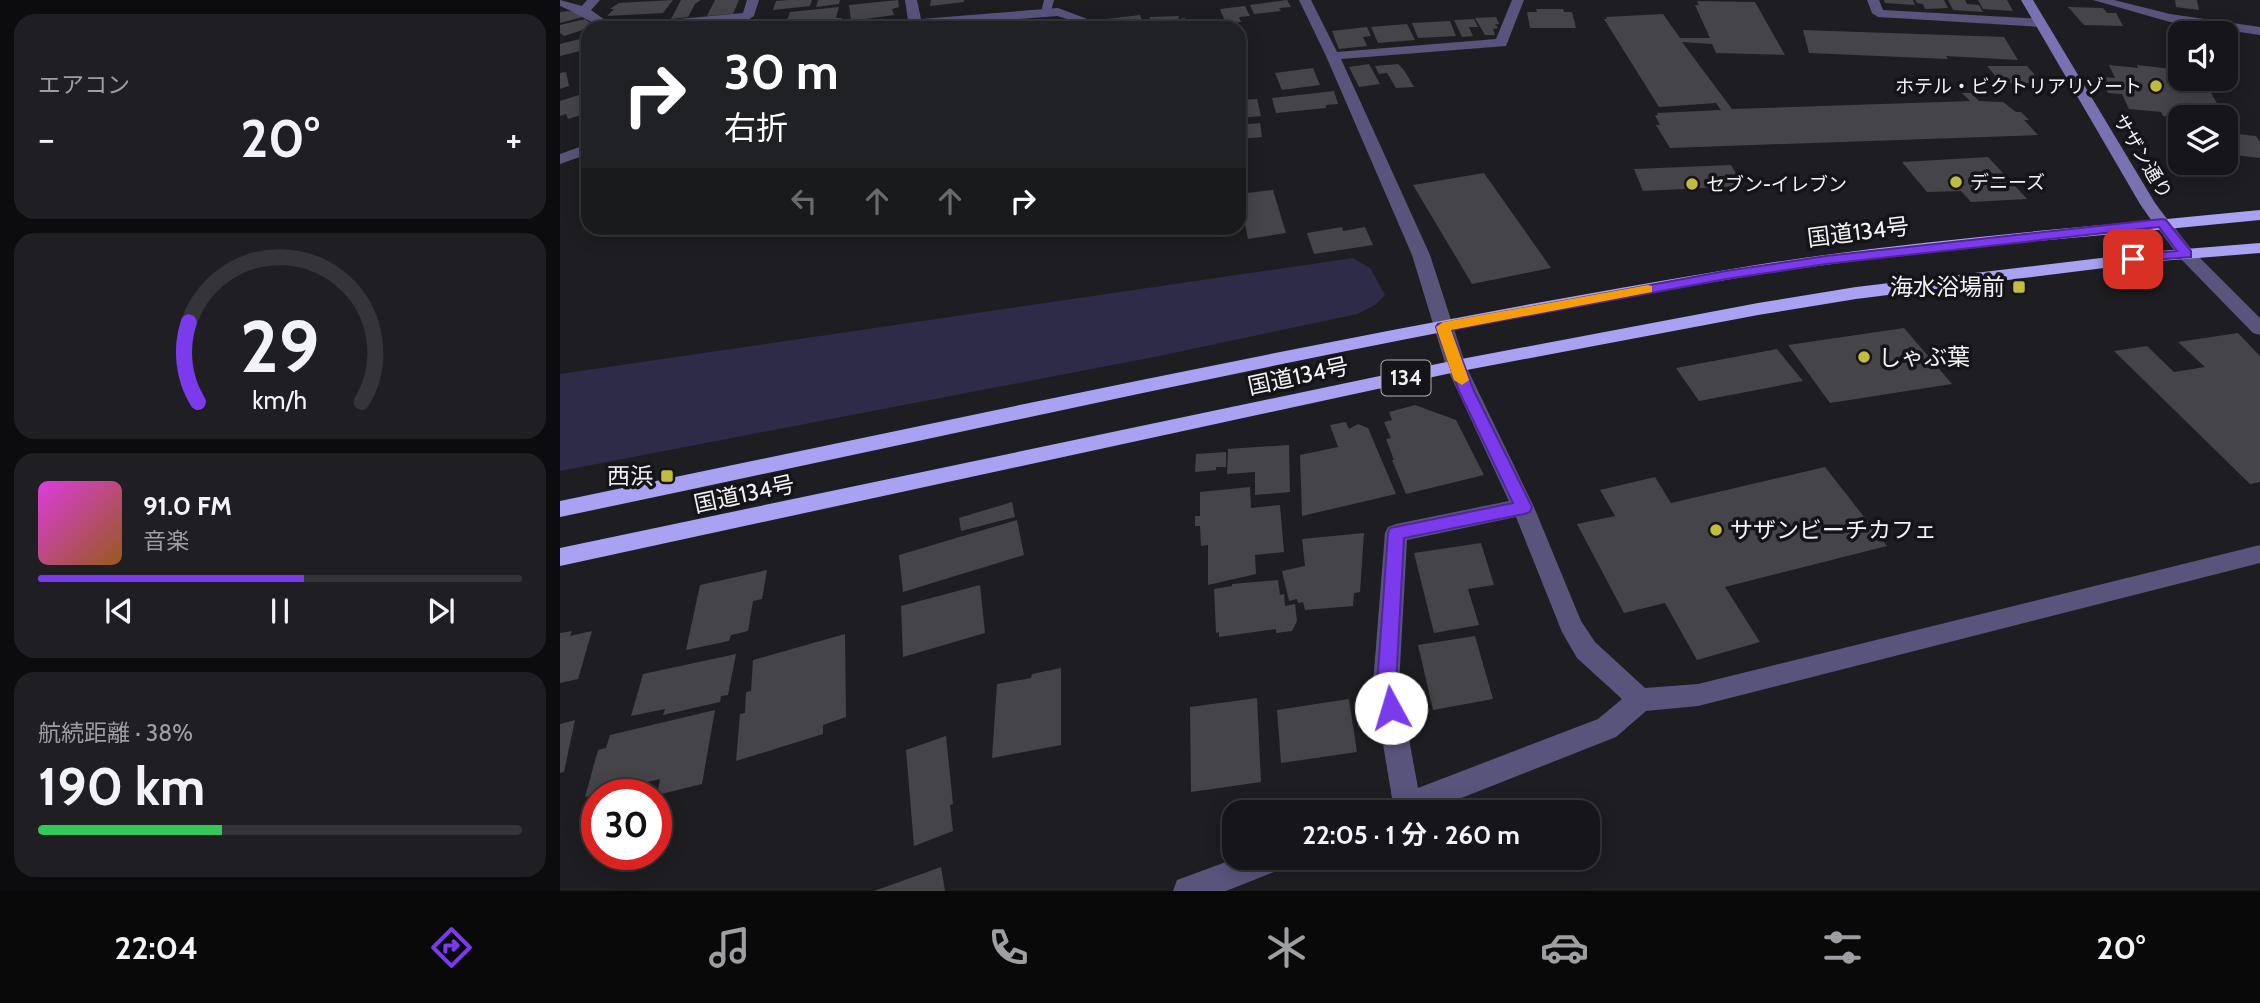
<!DOCTYPE html>
<html lang="ja">
<meta charset="utf-8">
<style>
:root{--surface:#16161a;--page:#1f1f23;--text:#f1f3f6;--muted:#9e9fa2;--line:#353539;--accent:#7c3aed}
body{margin:0;font-family:Cabin,"Noto Sans JP",sans-serif;background:var(--page);color:var(--text);height:100vh;display:flex;flex-direction:column;font-size:26px;white-space:nowrap}
*{box-sizing:border-box;margin:0}
p{font-size:23px;color:var(--muted)}
.icon{flex:none;width:38px;height:38px;fill:none;stroke:currentColor;stroke-width:2;stroke-linecap:round;stroke-linejoin:round}
.map{position:relative;flex:1;overflow:hidden}
.drawer{display:flex;flex-direction:column;gap:14px;padding:14px;background:#0c0c0e;width:560px}
.drawer>*{flex:none}
.hud{position:absolute;left:21px;top:21px;width:665px;height:214px;border-radius:21px;box-shadow:0 4px 18px #0003,0 0 0 2px var(--line);background:#202124;color:#fff;overflow:hidden}
.controls{position:absolute;left:1608px;top:21px;display:grid;gap:14px}
.controls a{display:grid;place-items:center;width:70px;height:70px;border-radius:14px;background:var(--surface);box-shadow:0 4px 18px #0003,0 0 0 2px var(--line);font-size:35px}
.speed{position:absolute;left:21px;top:779px;display:flex;gap:14px;font-size:35px;font-weight:700;text-align:center}
.speed>*{display:grid;place-content:center;width:91px;height:91px;border-radius:50%;background:var(--surface);box-shadow:0 4px 18px #0003,0 0 0 2px var(--line);line-height:1}
.speed .limit{border:10px solid #d22;background:#fff;color:#111}
.pin{position:absolute;display:grid;place-items:center;width:60px;height:60px;color:#fff;margin:-30px;border-radius:14px;box-shadow:0 4px 10px #0006}
.me{position:absolute;width:77px;margin:-38px;rotate:354deg;stroke-linejoin:round;filter:drop-shadow(0 0 5px #0008)}
.turn{display:flex;align-items:center;gap:24px;height:147px;padding:0 28px;font-size:32px}
.turn .icon{width:91px;height:91px;stroke-width:2.5}
.turn b{display:block;font-size:49px;line-height:60px}
.lanes{display:flex;align-items:center;height:66px;padding:0 28px;background:#0003;justify-content:center;gap:35px;direction:ltr}
.lanes .off{opacity:.35}
.big{font-size:52px;font-weight:700;line-height:1.1}
.drawer .card{flex:1;display:flex;flex-direction:column;justify-content:center;gap:10px;min-width:0;padding:0 24px;border-radius:21px;background:var(--page)}
.drawer .dial{align-items:center;gap:0}
.dial svg{height:182px;overflow:visible;fill:none;stroke:var(--line);stroke-width:7;stroke-linecap:round;text-anchor:middle}
.dial text{fill:var(--text);stroke:none}
.song{display:flex;align-items:center;gap:21px}
.cover{width:84px;height:84px;border-radius:10px;background:linear-gradient(135deg,hsl(300 70% 55%),hsl(30 70% 35%))}
.played{height:7px;border-radius:4px;background:linear-gradient(90deg,var(--accent) 55%,var(--line) 55%)}
.keys{display:flex;justify-content:space-around;direction:ltr}
.heat{display:flex;justify-content:space-between;align-items:center;font-size:38px;direction:ltr}
.charge{height:10px;border-radius:5px;background:linear-gradient(90deg,#34c759 38%,var(--line) 0)}
.trip{position:absolute;left:662px;top:800px;width:378px;height:70px;border-radius:21px;background:var(--surface);box-shadow:0 4px 18px #0003,0 0 0 2px var(--line);font-weight:700;line-height:70px;text-align:center}
.tab-bar{display:flex;height:112px;justify-content:space-around;align-items:center;background:#09090a;color:var(--muted)}
.tab-bar .icon{width:49px;height:49px}
.tab-bar .current{color:var(--accent)}
.tab-bar b{font-size:32px;color:var(--text)}
main{display:flex;flex:1;min-height:0}
.map>svg:first-child{display:block}
.green{fill:#2e2b48}
.building{fill:#444449}
.lines{fill:none;stroke-linecap:round;stroke-linejoin:round}
.lane{fill:#58547c;fill-rule:evenodd}
.street{fill:#58547c;fill-rule:evenodd}
.secondary{fill:#7872b3;fill-rule:evenodd}
.highway{fill:#a9a2f3;fill-rule:evenodd}
.route{fill:#7c3aed;stroke:#51269a;stroke-width:2}
.slow{fill:#f59e0b}
.poi-dot{fill:#c2bd3f;stroke:#151519;stroke-width:2.5}
.labels{text-anchor:middle;stroke-width:7;stroke-linejoin:round;paint-order:stroke}
.far-poi-label{font-size:19px;fill:#f2f2f5;stroke:#151519;text-anchor:start}
.far-street-label{font-size:19px;fill:#f2f2f5;stroke:#151519}
.shield{fill:#151519;stroke:#b0b0b3;stroke-width:2}
.shield-label{font-size:21px;font-weight:bold;fill:#f2f2f5}
.street-label{font-size:23px;fill:#f2f2f5;stroke:#151519}
.poi-label{font-size:23px;fill:#f2f2f5;stroke:#151519;text-anchor:end}
</style>
<main>
<section class="drawer">
<div class="card"><p>エアコン</p>
<div class="heat"><a>−</a><b class="big">20°</b><a>+</a></div>
</div>
<div class="card dial"><svg viewBox="0 0 100 80">
<path d="M14 69A42 42 0 1 1 86 69"/>
<path d="M14 69A42 42 0 0 1 10 34" stroke="#7c3aed"/>
<text x="50" y="56" font-size="32" font-weight="700">29</text>
<text x="50" y="72" font-size="11">km/h</text>
</svg></div>
<div class="card">
<div class="song"><i class="cover"></i><div><b>91.0 FM</b><p>音楽</p></div></div>
<div class="played"></div>
<div class="keys"><svg class="icon" aria-label="previous" viewBox="0 0 24 24"><path d="M18 5L8 12l10 7zM5 5v14"/></svg><svg class="icon" aria-label="pause" viewBox="0 0 24 24"><path d="M8 5v14M16 5v14"/></svg><svg class="icon" aria-label="next" viewBox="0 0 24 24"><path d="M6 5l10 7-10 7zM19 5v14"/></svg></div>
</div>
<div class="card"><p>航続距離 · 38%</p><b class="big">190 km</b><div class="charge"></div></div>
</section>
<div class="map">
<svg width="1700" height="891" viewBox="0 0 1700 891">
<rect width="100%" height="100%" fill="#1e1e22"/>
<!-- green -->
<polygon class="green" points="793,258 810,268 825,295 815,305 797,314 599,356 0,471 0,374"/>
<!-- building -->
<g class="building">
<polygon points="113,0 103,13 47,16 54,9 50,9 59,3"/>
<polygon points="121,0 141,0 135,4 128,17 111,19"/>
<polygon points="155,0 179,0 173,14 147,16"/>
<polygon points="228,0 252,0 250,6 213,10 216,1"/>
<polygon points="258,0 280,0 279,4 256,7"/>
<polygon points="338,0 339,7 332,9 334,15 291,21 289,5"/>
<polygon points="371,0 404,0 404,2 370,6"/>
<polygon points="727,0 731,7 719,8 721,11 694,14 690,5"/>
<polygon points="1324,0 1353,0 1355,5 1325,3"/>
<polygon points="1355,0 1384,0 1388,8 1365,9 1363,4 1357,3"/>
<polygon points="1388,0 1405,0 1407,4 1419,5 1423,12 1393,10"/>
<polygon points="1418,0 1447,0 1453,11 1423,9"/>
<polygon points="1615,0 1637,0 1639,10 1616,7"/>
<polygon points="1137,1 1195,2 1225,55 1156,53 1152,44 1122,42 1172,109 1410,101 1402,93 1411,93 1419,101 1443,102 1456,112 1461,112 1469,120 1464,120 1478,135 1110,148 1096,125 1100,125 1095,115 1098,115 1097,113 1161,110 1156,103 1099,107 1044,19 1047,19 1046,17 1103,14 1120,38 1150,38 1135,5 1139,5"/>
<polygon points="685,6 690,16 679,17 681,22 666,24 660,9"/>
<polygon points="279,7 276,18 282,18 280,25 256,27 259,20 226,23 230,12"/>
<polygon points="1508,7 1543,8 1547,13 1556,13 1563,26 1524,25"/>
<polygon points="976,9 1003,9 1004,12 1012,12 1016,28 970,28 967,12 977,12"/>
<polygon points="8,11 17,12 23,17 0,23 0,12"/>
<polygon points="580,15 584,25 550,28 548,22 540,23 539,20"/>
<polygon points="619,16 618,19 625,18 624,28 588,28 590,17"/>
<polygon points="936,17 939,24 935,24 938,28 933,29 935,35 925,35 915,18"/>
<polygon points="25,19 35,26 4,36 0,33 0,25"/>
<polygon points="474,19 474,20 502,19 500,28 451,28 454,20"/>
<polygon points="914,19 918,27 909,27 913,36 902,37 894,20"/>
<polygon points="890,21 896,36 858,38 852,23"/>
<polygon points="847,24 855,40 818,43 811,27"/>
<polygon points="807,27 811,36 803,37 807,46 779,49 772,31"/>
<polygon points="1243,30 1444,37 1458,60 1386,56 1388,59 1249,53"/>
<polygon points="28,37 28,49 0,56 0,44"/>
<polygon points="809,64 820,84 799,87 789,67"/>
<polygon points="838,64 844,70 854,87 836,88 827,73 819,74 815,66"/>
<polygon points="1549,65 1578,68 1577,65 1612,69 1610,66 1620,67 1620,79 1643,79 1665,117 1620,114 1620,118 1603,116 1601,112 1569,109 1562,94 1548,93 1542,77 1555,78"/>
<polygon points="1427,66 1467,66 1482,83 1441,83"/>
<polygon points="753,68 760,85 722,90 715,73"/>
<polygon points="6,72 9,86 0,89 0,73"/>
<polygon points="774,91 778,104 766,105 766,108 716,113 712,98"/>
<polygon points="28,92 28,113 8,119 6,114 0,116 0,101"/>
<polygon points="697,99 701,116 679,118 679,100"/>
<polygon points="700,123 702,137 679,139 679,125"/>
<polygon points="1666,133 1696,136 1700,142 1700,158 1666,154"/>
<polygon points="1428,157 1467,199 1411,202 1401,191 1367,192 1342,162"/>
<polygon points="1171,165 1183,186 1083,191 1074,169"/>
<polygon points="924,173 991,268 912,284 853,185"/>
<polygon points="713,190 726,233 688,239 679,194"/>
<polygon points="782,227 783,231 805,227 813,245 754,254 747,233"/>
<polygon points="1344,328 1392,384 1270,403 1228,345"/>
<polygon points="1678,333 1700,356 1700,482 1690,484 1554,351 1587,346 1614,372 1645,367 1618,342"/>
<polygon points="1217,349 1243,381 1139,401 1116,368"/>
<polygon points="855,405 896,420 924,475 846,494 832,460 834,460 826,439 831,438 824,422 832,420 829,412"/>
<polygon points="786,422 789,429 798,424 808,428 836,494 742,516 740,455 778,447 770,425"/>
<polygon points="729,445 730,492 695,495 695,472 667,474 668,449"/>
<polygon points="666,452 666,467 656,467 656,470 635,472 636,454"/>
<polygon points="1265,467 1327,546 1165,587 1200,642 1137,660 1105,603 1064,613 1017,524 1055,516 1040,490 1095,477 1111,503"/>
<polygon points="690,487 691,508 720,505 724,552 695,555 696,574 648,585 648,545 641,546 640,526 635,526 635,516 640,516 640,492"/>
<polygon points="452,502 455,517 401,531 399,518"/>
<polygon points="457,520 464,555 343,592 339,555"/>
<polygon points="804,533 800,592 794,593 793,606 745,610 743,602 738,603 737,599 729,601 722,571 745,566 742,539"/>
<polygon points="921,543 934,585 908,589 919,625 874,633 854,553"/>
<polygon points="207,570 202,599 193,601 188,631 171,635 169,641 126,650 140,585"/>
<polygon points="718,580 720,595 724,594 725,606 735,604 737,621 732,631 716,633 716,629 659,637 659,632 656,633 654,589 672,586 672,584"/>
<polygon points="420,585 425,633 343,657 341,606"/>
<polygon points="12,631 10,636 32,631 18,679 0,683 0,633"/>
<polygon points="285,634 286,717 263,725 263,734 176,761 180,714 185,713 186,692 191,691 193,660"/>
<polygon points="915,636 933,699 873,710 858,645"/>
<polygon points="176,654 168,695 161,696 160,702 103,715 105,709 71,716 83,674"/>
<polygon points="501,668 501,745 432,758 437,684 471,678 472,674"/>
<polygon points="697,698 701,782 631,792 630,707"/>
<polygon points="789,699 797,752 721,763 717,710"/>
<polygon points="155,710 142,784 97,795 100,779 25,797 38,750 46,748 50,735"/>
<polygon points="15,720 4,772 0,773 0,724"/>
<polygon points="386,736 393,804 390,805 393,831 354,846 346,750"/>
<polygon points="381,867 385,891 314,891"/>
</g>
<g class="lines">
<!-- lane -->
<polygon class="lane" points="484,0 494,0 490,15 481,13"/>
<!-- street -->
<g class="street">
<path d="M0 0 22 6 27 0H40L31 10 56 28C36 28 20 14 0 6Z"/>
<polygon points="187,0 199,0 194,16 188,20 105,28 60,28 66,24 183,13"/>
<polygon points="345,0 357,0 361,19 498,8 530,20 528,28 516,28 517,22 497,16 346,28 313,28 319,24 348,20"/>
<path d="M739 0H751L777 52 936 39 952 0H964L946 46 781 59 870 255 906 366 974 507 1021 621 1035 642 1085 688 1138 684 1700 545V563L1138 706 1086 711 1056 737 866 812H818L822 802 832 798 813 684 825 533 828 527 836 524 949 501 886 366 852 255 766 56ZM956 517 1002 632 1017 658 1062 699 1038 719 858 788 839 684 847 540Z"/>
<polygon points="1307,0 1319,0 1323,10 1481,19 1487,23 1481,27 1318,17 1312,13"/>
<polygon points="1533,0 1554,0 1610,14 1700,27 1700,35 1610,22"/>
<polygon points="28,144 28,154 0,164 0,154"/>
<polygon points="1602,218 1608,219 1632,250 1700,318 1700,335 1693,333 1620,258 1594,223"/>
<polygon points="677,858 729,858 724,868 666,891 613,891 617,880"/>
</g>
<!-- secondary -->
<polygon class="secondary" points="1461,0 1473,0 1595,203 1610,223 1608,227 1596,227 1580,204"/>
<!-- highway -->
<g class="highway">
<path d="M1700 210V220C1522 238 1342 250 1165 280 775 347 388 436 0 517V501C388 421 775 335 1166 270 1342 240 1522 228 1700 210Z"/>
<polygon points="1700,243 1700,253 1600,261 1296,299 1198,315 896,372 0,566 0,548 896,360 1198,303 1296,287 1600,251"/>
</g>
</g>
<!-- route -->
<polygon class="route" points="1602,219 1606,220 1631,251 1631,257 1568,262 1568,256 1573,255 1617,251 1599,227 1266,264 1166,279 891,330 914,391 972,507 970,512 964,514 844,538 836,684 840,708 838,714 831,717 824,714 817,684 828,533 830,528 953,503 899,391 876,327 878,324 1166,271 1266,256"/>
<!-- slow -->
<polygon class="slow" points="1088,285 1092,286 1092,292 891,330 909,380 902,385 894,380 876,327 883,322"/>
<!-- markers -->
<g class="poi-dot">
<circle cx="1596" cy="86" r="7"/>
<circle cx="1396" cy="182" r="7"/>
<circle cx="1132" cy="184" r="7"/>
<rect x="1452" y="280" width="14" height="14" rx="3.5"/>
<circle cx="1304" cy="357" r="7"/>
<rect x="100" y="469" width="14" height="14" rx="3.5"/>
<circle cx="1156" cy="530" r="7"/>
</g>
<g class="labels">
<!-- far-poi labels -->
<g class="far-poi-label">
<text x="1582" y="93" text-anchor="end">ホテル・ビクトリアリゾート</text>
<text x="1410" y="189">デニーズ</text>
<text x="1146" y="191">セブン-イレブン</text>
</g>
<!-- far-street labels -->
<g class="far-street-label">
<text transform="translate(1583 156) rotate(59)" y="7">サザン通り</text>
</g>
<!-- shield labels -->
<rect class="shield" x="821.5" y="360.5" width="49" height="35" rx="5"/>
<g class="shield-label">
<text x="846" y="385">134</text>
</g>
<!-- street labels -->
<g class="street-label">
<text transform="translate(1298 232) rotate(-7)" y="8">国道134号</text>
<text transform="translate(738 376) rotate(-12)" y="8">国道134号</text>
<text transform="translate(184 494) rotate(-12)" y="8">国道134号</text>
</g>
<!-- poi labels -->
<g class="poi-label">
<text x="1445" y="295">海水浴場前</text>
<text x="1318" y="365" text-anchor="start">しゃぶ葉</text>
<text x="93" y="484">西浜</text>
<text x="1170" y="538" text-anchor="start">サザンビーチカフェ</text>
</g>
</g>
</svg>
<div class="controls">
<a><svg class="icon" aria-label="sound" viewBox="0 0 24 24"><path d="M4 9h4l5-4v14l-5-4H4zM17 9q2 3 0 6"/></svg></a>
<a><svg class="icon" aria-label="layers" viewBox="0 0 24 24"><path d="M12 4l9 5-9 5-9-5zM3 14l9 5 9-5"/></svg></a>
</div>
<div class="speed"><div class="limit">30</div></div>
<div class="pin" style="left:1573px;top:259px;background:#d93025"><svg class="icon" aria-label="arrive" viewBox="0 0 24 24"><path d="M6 21V4h12l-3 4 3 4H6"/></svg></div>
<svg class="me" style="left:831px;top:708px" viewBox="-20 -20 40 40"><circle r="19" fill="#fff"/><path d="M0-13L10 11 0 6-10 11z" fill="#7c3aed"/></svg>
<div class="trip">22:05 · 1 分 · 260 m</div>
<div class="hud">
<div class="turn"><svg class="icon" aria-label="right" viewBox="0 0 24 24"><path d="M7 20v-9h11M14 6l5 5-5 5"/></svg><div><b>30 m</b>右折</div></div>
<div class="lanes"><svg class="icon off" aria-label="left" viewBox="0 0 24 24"><path d="M17 20v-9H6M10 6l-5 5 5 5"/></svg><svg class="icon off" aria-label="ahead" viewBox="0 0 24 24"><path d="M12 20V5M6 11l6-6 6 6"/></svg><svg class="icon off" aria-label="ahead" viewBox="0 0 24 24"><path d="M12 20V5M6 11l6-6 6 6"/></svg><svg class="icon" aria-label="right" viewBox="0 0 24 24"><path d="M7 20v-9h11M14 6l5 5-5 5"/></svg></div>
</div>
</div>
</main>
<nav class="tab-bar">
<b>22:04</b>
<svg class="icon current" aria-label="directions" viewBox="0 0 24 24"><path d="M12 3l9 9-9 9-9-9zM9 14v-3h6M13 9l2 2-2 2"/></svg>
<svg class="icon" aria-label="music" viewBox="0 0 24 24"><path d="M9 18V5l10-2v13"/><circle cx="6" cy="18" r="3"/><circle cx="16" cy="16" r="3"/></svg>
<svg class="icon" aria-label="phone" viewBox="0 0 24 24"><path d="M5 4h4l2 5-3 2q2 4 5 5l2-3 5 2v4C11 20 4 13 5 4z"/></svg>
<svg class="icon" aria-label="climate" viewBox="0 0 24 24"><path d="M12 3v18M4 7l16 10M4 17L20 7"/></svg>
<svg class="icon" aria-label="car" viewBox="0 0 24 24"><path d="M5 17H2v-5l4-1 3-4h7l3 4 3 1v5h-3M9 17h6M6 11h13"/><circle cx="7" cy="17" r="2"/><circle cx="17" cy="17" r="2"/></svg>
<svg class="icon" aria-label="filters" viewBox="0 0 24 24"><path d="M4 7h16M4 17h16"/><circle cx="9" cy="7" r="2"/><circle cx="15" cy="17" r="2"/></svg>
<b>20°</b>
</nav>
